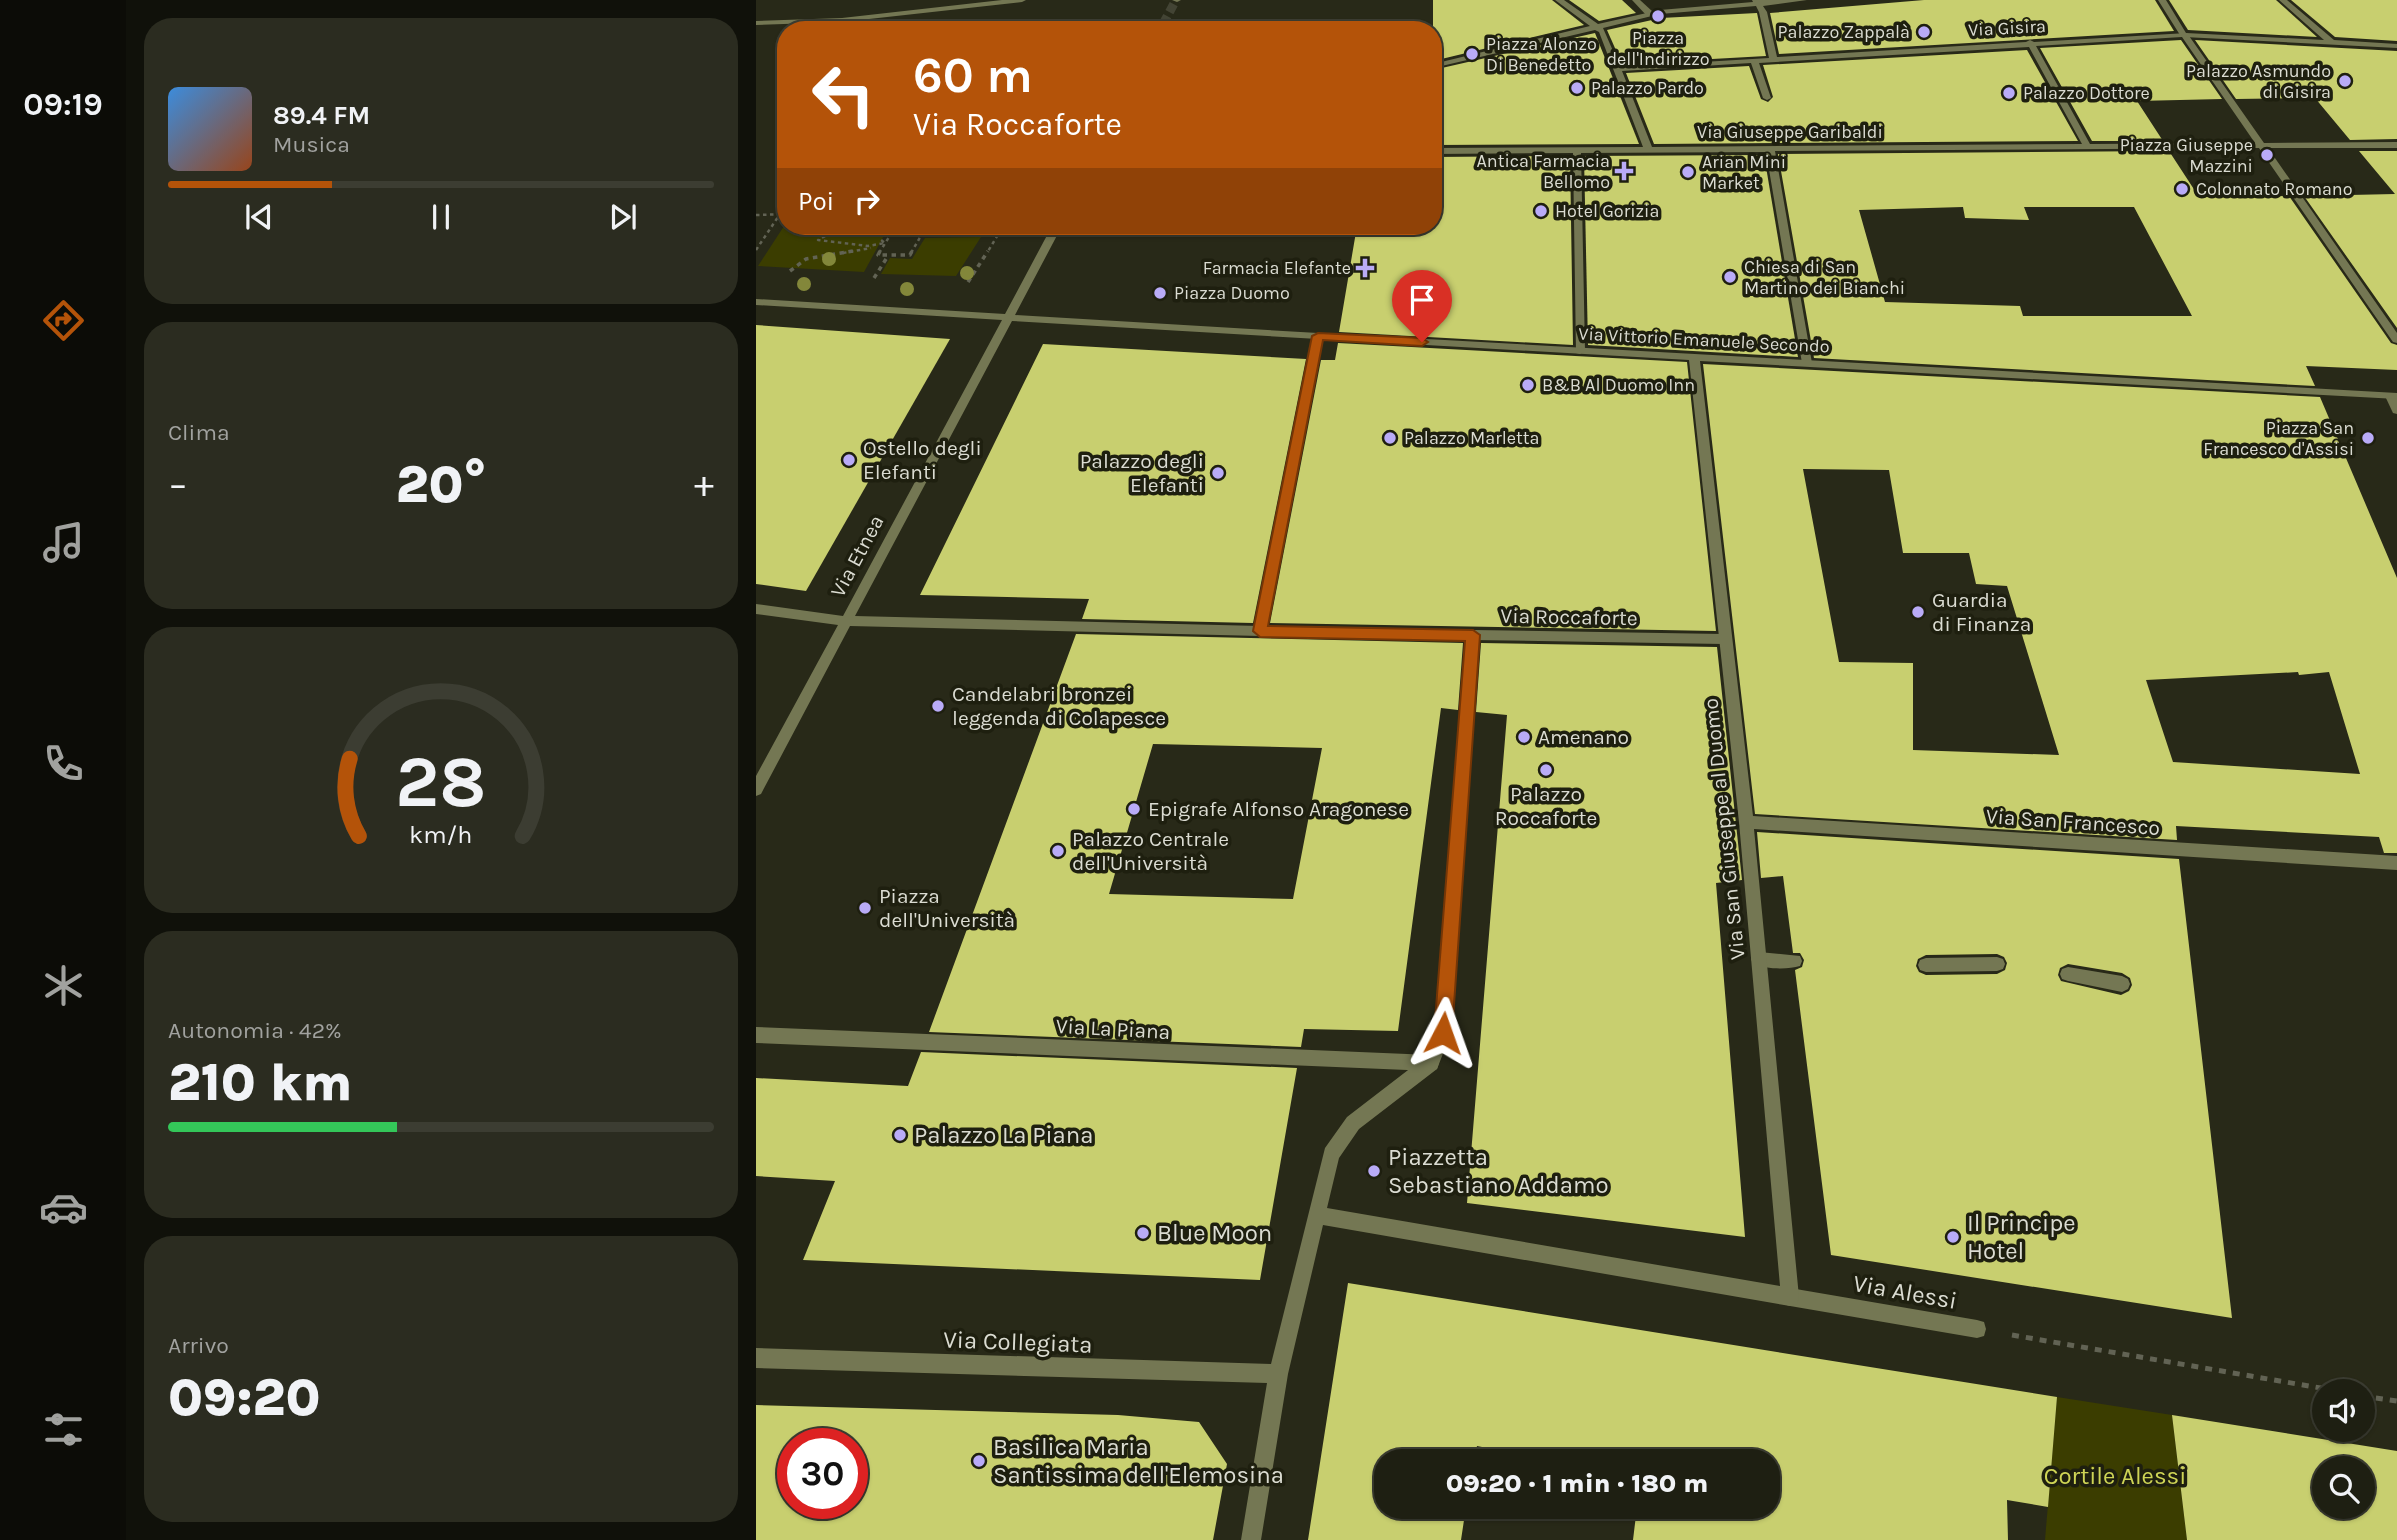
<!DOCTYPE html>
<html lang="it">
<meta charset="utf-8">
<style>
:root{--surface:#1e1f12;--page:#2b2c20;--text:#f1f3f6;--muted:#a1a29f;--line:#3c3d32;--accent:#b45309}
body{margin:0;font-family:Karla,sans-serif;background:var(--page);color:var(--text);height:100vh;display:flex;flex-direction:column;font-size:26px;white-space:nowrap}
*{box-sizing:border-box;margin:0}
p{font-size:23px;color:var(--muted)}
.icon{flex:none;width:38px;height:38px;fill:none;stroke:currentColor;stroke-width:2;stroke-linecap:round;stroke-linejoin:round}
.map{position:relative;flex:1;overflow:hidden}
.side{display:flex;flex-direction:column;gap:18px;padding:18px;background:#10110a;width:630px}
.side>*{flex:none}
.hud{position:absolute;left:21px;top:21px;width:665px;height:214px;border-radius:28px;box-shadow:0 2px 5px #0004,0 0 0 2px var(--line);background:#b45309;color:#fff;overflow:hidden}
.fabs{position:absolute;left:1556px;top:1379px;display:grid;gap:14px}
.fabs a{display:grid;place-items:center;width:63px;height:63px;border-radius:50%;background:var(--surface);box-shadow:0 2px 5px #0004,0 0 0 2px var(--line);font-size:35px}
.speed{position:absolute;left:21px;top:1428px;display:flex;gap:14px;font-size:35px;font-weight:700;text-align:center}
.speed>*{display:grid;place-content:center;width:91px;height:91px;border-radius:50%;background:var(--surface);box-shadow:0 2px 5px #0004,0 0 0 2px var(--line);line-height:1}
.speed .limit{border:10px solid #d22;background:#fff;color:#111}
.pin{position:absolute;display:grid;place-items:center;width:60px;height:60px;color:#fff;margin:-72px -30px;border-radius:50% 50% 50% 0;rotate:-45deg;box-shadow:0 0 7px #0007}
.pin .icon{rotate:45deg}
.me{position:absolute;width:77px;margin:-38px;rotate:4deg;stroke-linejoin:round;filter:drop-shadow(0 0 5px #0008)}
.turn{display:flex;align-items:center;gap:24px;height:147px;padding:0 21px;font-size:32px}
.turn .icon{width:91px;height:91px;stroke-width:2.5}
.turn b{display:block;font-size:49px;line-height:60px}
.then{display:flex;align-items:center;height:66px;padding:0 21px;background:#0003;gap:14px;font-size:26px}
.big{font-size:52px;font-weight:800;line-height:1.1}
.side .widget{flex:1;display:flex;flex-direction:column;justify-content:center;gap:10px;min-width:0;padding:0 24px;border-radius:28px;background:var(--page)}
.side .dial{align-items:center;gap:0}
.dial svg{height:182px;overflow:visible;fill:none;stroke:var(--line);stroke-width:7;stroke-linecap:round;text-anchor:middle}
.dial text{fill:var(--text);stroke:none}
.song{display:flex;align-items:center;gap:21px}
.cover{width:84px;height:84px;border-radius:10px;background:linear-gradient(135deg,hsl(210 70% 55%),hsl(20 70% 35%))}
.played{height:7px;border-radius:4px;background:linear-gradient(90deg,var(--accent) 30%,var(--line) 30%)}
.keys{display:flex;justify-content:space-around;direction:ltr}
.heat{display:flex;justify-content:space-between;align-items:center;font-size:38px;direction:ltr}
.charge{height:10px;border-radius:5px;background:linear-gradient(90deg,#34c759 42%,var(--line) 0)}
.trip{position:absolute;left:618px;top:1449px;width:406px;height:70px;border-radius:28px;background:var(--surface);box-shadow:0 2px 5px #0004,0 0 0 2px var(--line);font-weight:800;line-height:70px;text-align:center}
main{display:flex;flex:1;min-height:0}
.tabs{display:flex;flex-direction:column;width:126px;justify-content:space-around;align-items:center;background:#0c0c07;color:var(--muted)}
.tabs .icon{width:49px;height:49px}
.tabs .active{color:var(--accent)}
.tabs b{font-size:32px;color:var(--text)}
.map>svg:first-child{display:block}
.green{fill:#3b3d00}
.building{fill:#c8cf6f;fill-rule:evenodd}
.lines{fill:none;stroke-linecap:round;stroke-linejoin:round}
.pedestrian-tunnel{stroke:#434434;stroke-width:9;stroke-dasharray:9 4.5;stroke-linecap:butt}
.path-far2{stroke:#626354;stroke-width:2.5;stroke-dasharray:3.5 3.5;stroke-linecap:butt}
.path-far1{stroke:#626354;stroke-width:3.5;stroke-dasharray:4.5 4.5;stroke-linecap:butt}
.path{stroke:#626354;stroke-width:5;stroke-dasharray:7 7;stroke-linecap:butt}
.service{fill:#747753;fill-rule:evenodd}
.pedestrian{fill:#747753;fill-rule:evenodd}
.minor{fill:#747753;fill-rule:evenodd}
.tree{fill:#83873a}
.route{fill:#b45309;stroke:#753606;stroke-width:2}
.poi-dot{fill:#b9abf7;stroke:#1e1f0f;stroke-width:2.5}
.labels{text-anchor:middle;stroke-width:7;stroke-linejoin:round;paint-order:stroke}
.far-street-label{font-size:18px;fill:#dbdcd2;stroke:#1e1f0f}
.far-poi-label{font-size:18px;fill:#dbdcd2;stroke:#1e1f0f;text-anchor:start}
.poi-label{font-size:21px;fill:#dbdcd2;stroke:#1e1f0f;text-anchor:start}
.street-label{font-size:21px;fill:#dbdcd2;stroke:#1e1f0f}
.near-poi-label{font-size:24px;fill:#dbdcd2;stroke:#1e1f0f;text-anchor:start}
.near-street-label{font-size:24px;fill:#dbdcd2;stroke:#1e1f0f}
.near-park-label{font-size:24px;fill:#ced455;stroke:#1e1f0f}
</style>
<main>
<nav class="tabs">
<b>09:19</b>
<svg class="icon active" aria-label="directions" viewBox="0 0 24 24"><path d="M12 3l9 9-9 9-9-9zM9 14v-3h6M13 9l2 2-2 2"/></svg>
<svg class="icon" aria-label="music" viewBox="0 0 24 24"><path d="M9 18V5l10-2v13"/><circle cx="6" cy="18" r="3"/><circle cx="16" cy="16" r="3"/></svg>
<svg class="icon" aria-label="phone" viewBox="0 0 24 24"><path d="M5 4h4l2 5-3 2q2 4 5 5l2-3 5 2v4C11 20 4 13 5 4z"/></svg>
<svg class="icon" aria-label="climate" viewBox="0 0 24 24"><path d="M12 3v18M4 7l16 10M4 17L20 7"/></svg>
<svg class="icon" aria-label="car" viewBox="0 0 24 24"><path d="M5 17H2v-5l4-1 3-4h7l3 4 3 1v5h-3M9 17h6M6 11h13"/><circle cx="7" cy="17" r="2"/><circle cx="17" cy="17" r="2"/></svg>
<svg class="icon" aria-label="filters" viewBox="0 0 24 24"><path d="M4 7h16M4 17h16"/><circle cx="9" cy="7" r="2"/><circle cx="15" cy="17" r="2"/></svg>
</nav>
<section class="side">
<div class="widget">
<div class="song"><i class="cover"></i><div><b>89.4 FM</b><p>Musica</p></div></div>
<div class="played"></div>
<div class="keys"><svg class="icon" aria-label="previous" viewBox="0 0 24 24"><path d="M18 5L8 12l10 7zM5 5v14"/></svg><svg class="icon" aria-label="pause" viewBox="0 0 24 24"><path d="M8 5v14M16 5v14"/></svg><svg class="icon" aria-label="next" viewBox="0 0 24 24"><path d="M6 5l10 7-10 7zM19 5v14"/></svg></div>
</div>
<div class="widget"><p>Clima</p>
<div class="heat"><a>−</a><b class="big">20°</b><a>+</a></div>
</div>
<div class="widget dial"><svg viewBox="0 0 100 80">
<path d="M14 69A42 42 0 1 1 86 69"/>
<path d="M14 69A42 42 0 0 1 10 35" stroke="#b45309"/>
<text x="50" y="56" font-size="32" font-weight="700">28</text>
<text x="50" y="72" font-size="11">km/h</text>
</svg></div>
<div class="widget"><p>Autonomia · 42%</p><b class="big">210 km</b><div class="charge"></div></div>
<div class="widget"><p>Arrivo</p><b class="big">09:20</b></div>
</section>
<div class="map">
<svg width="1641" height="1540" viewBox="0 0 1641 1540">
<rect width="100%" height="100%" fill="#282918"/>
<!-- green -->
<g class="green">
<polygon points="30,223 30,226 195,226 193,229 131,230 108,272 2,266"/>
<polygon points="225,237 200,276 125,274 134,258 156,259 169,238"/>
<polygon points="1301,1397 1416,1415 1431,1540 1289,1540"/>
</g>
<!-- building -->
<g class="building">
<polygon points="677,0 796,0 828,25 677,61"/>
<polygon points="813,0 866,0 880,13 843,21"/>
<polygon points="1168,0 1399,0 1418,31 1023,54 1014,13"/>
<polygon points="1413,0 1520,0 1561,37 1432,30"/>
<polygon points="1535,0 1641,0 1641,41 1579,37"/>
<polygon points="1001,13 1010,56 866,64 851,30 905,18"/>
<polygon points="839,33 883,144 677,145 677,70"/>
<polygon points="1425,40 1466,99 1381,101 1407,141 1336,141 1284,48"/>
<polygon points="1439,40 1641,51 1641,139 1594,140 1559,98 1480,99"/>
<polygon points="1271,50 1322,141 898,144 870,73 993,66 1005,99 1012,102 1017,97 1007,65"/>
<path d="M1413 151 1443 197 1533 196 1635 343 1641 345V370L1550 366 1559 386 1058 358 1022 154ZM1207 207 1209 218 1273 220 1268 207H1378L1436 316H1267L1264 306 1129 302 1103 210Z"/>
<polygon points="1603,151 1641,151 1641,328 1548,196 1639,194"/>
<polygon points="1008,155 1042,357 832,345 828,156"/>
<polygon points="814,156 817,345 583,332 601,226 677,226 677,157"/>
<polygon points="0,325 194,339 50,591 0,584"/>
<polygon points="582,343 931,362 960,631 514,623 565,360 579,360"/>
<polygon points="287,344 550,359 497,623 326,619 333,599 164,595"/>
<path d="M947 364 1564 397 1641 578V853H1628L1623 837 1420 826 1421 840 999 814ZM1047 469 1133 470 1147 553H1213L1220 584 1251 586 1303 755 1157 750V663L1083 662ZM1542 672 1543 675 1573 672 1604 774 1417 762 1390 680Z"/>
<path d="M320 634 707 643 702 710 685 708 642 1031 548 1029 545 1047 173 1032ZM397 744 566 748 537 899 353 894Z"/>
<polygon points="725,643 961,647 986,880 960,883 989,1237 711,1203 751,715 720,712"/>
<path d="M1001 832 1423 859 1476 1318 1075 1255 1039 970 1046 967 1048 960 1044 953H1037L1027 876 1005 878ZM1241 954 1248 957 1251 963 1249 970 1241 974 1170 975 1163 972 1160 966 1162 959 1170 955ZM1312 964 1366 973 1374 978 1376 985 1373 991 1365 995 1305 981 1302 975 1304 968Z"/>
<polygon points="165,1052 541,1068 504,1280 47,1260 79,1181 0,1176 0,1078 152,1086"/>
<polygon points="592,1283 1301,1397 1292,1507 1251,1500 1252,1540 877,1540 881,1507 1012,1507 1012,1461 796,1461 721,1446 718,1461 630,1461 630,1507 710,1507 705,1540 552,1540"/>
<path d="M0 1405 362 1415 443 1422 471 1464 457 1540H0ZM37 1444H96V1503H37Z"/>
<path d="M1416 1415 1641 1451V1540H1431ZM1568 1468H1606V1507H1568Z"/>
</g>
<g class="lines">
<!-- pedestrian-tunnel -->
<polyline class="pedestrian-tunnel" points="407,24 420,0"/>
<!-- path-far2 -->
<g class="path-far2">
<polyline points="650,24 652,30"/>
<polyline points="0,215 30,214"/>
<polyline points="41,226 43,229 78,231 62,240 112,246 129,243 125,240 125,232 135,226"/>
<polyline points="0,250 24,214"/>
<polyline points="87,253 115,248"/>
<polyline points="123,253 135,234 243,233 231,253"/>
<polyline points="155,253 166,234"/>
</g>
<!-- path-far1 -->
<g class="path-far1">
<polyline points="124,251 122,255 154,255 156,251"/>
<polyline points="34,271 50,259 97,251"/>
<polyline points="118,278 132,256"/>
<polyline points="212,282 232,251"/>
</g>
<!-- path -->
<g class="path">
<polyline points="1256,1335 1582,1391"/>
<polyline points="1606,1396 1641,1401"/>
</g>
<!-- service -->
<g class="service">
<path d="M1003 952 1044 956 1046 961 1044 966C1031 970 1010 969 997 964L995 959 997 954Z"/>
<polygon points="1241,957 1247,959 1249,964 1247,969 1241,971 1170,972 1164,970 1162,965 1164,960 1170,958"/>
<polygon points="1312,967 1366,976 1372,979 1374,984 1372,989 1366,992 1312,981 1306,979 1304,974 1306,969"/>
</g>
<!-- pedestrian -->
<g class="pedestrian">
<polygon points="416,0 425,0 421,2"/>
<path d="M799 0H808L842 24 904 10 997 2 996 0H1051L1007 6 1011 12 1021 57 1270 42 1274 40 1278 42 1431 33 1508 143 1641 142V148H1512L1641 333V343L1637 342 1503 148 1019 151 1056 363 1051 366 1046 363 1010 152 825 153 829 351 824 354 820 353 817 153 677 154V148L887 147 843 32 839 30 677 68V64L834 26ZM1000 6 1003 12 1013 58 864 67 847 28 904 14ZM1426 37 1499 143 1334 144 1280 46ZM1273 47 1326 144 896 147 866 71 995 63 1007 98 1011 100 1015 98 1003 63Z"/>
<polygon points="404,22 411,24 409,30 401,30"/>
<polygon points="296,226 306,226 259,315 562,333 567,336 562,339 256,321 99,616 504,626 510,631 504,636 94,626 5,794 0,796 0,776 82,625 0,614 0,604 87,616 246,320 0,305 0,299 249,314"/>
<polygon points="1634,393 1638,394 1641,399 1641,414 1637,413 1629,396"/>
<polygon points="717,630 967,634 973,639 967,644 717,640 711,635"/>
<polygon points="0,1027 675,1055 681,1057 683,1063 681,1069 675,1071 0,1043"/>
<polygon points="1034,1288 1221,1320 1228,1322 1230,1329 1228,1336 1221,1338 1034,1306 1027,1304 1025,1297 1027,1290"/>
</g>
<!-- minor -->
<g class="minor">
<polygon points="246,0 270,0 266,2 86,22 0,25 0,21 86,18"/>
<polygon points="876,0 884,0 897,12 897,16 891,16"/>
<polygon points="1402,0 1410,0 1430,33 1568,40 1523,0 1531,0 1578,40 1641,44 1641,48 1428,37 1424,35"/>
<path d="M562 333 1641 393V399L944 361 997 816 1641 856V870L998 829 1043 1297 1041 1304 1034 1306 567 1225 532 1374 505 1540H485L511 1383 0 1368V1348L515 1364 569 1148 591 1117 669 1057 679 1033 710 640 504 636 498 631 557 336ZM566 339 933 360 983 822 1024 1286 571 1208 583 1158 603 1129 681 1069 695 1033 723 635 717 630 511 626Z"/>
</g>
</g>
<!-- trees -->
<g class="tree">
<circle cx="73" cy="259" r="7"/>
<circle cx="211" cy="273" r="7"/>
<circle cx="48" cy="284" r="7"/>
<circle cx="151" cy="289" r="7"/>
</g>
<!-- route -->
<polygon class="route" points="562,333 666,338 672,342 666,346 567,340 512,626 717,630 724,635 696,1033 694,1040 687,1042 681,1040 678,1033 709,641 504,637 497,631 556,336"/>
<!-- markers -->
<g class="poi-dot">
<circle cx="902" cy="16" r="7"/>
<circle cx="1168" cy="32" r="7"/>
<circle cx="716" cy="54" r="7"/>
<circle cx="1589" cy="81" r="7"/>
<circle cx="821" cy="88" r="7"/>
<circle cx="1253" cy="93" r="7"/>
<circle cx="1511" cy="155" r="7"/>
<path d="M864.5 160.5h7v7h7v7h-7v7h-7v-7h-7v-7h7z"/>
<circle cx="932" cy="172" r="7"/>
<circle cx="1426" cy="189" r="7"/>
<circle cx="785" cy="211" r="7"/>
<path d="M605.5 257.5h7v7h7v7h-7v7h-7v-7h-7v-7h7z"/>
<circle cx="974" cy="277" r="7"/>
<circle cx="404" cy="293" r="7"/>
<circle cx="772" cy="385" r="7"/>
<circle cx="634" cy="438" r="7"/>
<circle cx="1612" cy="438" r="7"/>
<circle cx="93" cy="460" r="7"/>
<circle cx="462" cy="473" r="7"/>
<circle cx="1162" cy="612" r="7"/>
<circle cx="182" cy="706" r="7"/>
<circle cx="768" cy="737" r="7"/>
<circle cx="790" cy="770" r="7"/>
<circle cx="378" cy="809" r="7"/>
<circle cx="302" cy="851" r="7"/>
<circle cx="109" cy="908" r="7"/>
<circle cx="144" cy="1135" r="7"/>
<circle cx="618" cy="1171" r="7"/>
<circle cx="387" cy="1233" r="7"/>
<circle cx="1197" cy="1237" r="7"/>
<circle cx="223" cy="1461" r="7"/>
</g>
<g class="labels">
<!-- far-street labels -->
<g class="far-street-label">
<text transform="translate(1251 28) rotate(-3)" y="6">Via Gisira</text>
<text x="1034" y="138">Via Giuseppe Garibaldi</text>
<text transform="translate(948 340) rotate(3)" y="6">Via Vittorio Emanuele Secondo</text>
</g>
<!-- far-poi labels -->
<g class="far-poi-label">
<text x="1154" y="38" text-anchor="end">Palazzo Zappalà</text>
<text x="902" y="44" text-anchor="middle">Piazza<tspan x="902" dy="21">dell'Indirizzo</tspan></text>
<text x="730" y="50">Piazza Alonzo<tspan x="730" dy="21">Di Benedetto</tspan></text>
<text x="1575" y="77" text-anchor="end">Palazzo Asmundo<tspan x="1575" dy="21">di Gisira</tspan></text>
<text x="835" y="94">Palazzo Pardo</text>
<text x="1267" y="99">Palazzo Dottore</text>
<text x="1497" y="151" text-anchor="end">Piazza Giuseppe<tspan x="1497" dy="21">Mazzini</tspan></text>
<text x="854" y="167" text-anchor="end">Antica Farmacia<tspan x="854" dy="21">Bellomo</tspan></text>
<text x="946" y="168">Arian Mini<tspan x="946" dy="21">Market</tspan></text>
<text x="1440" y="195">Colonnato Romano</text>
<text x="799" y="217">Hotel Gorizia</text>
<text x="988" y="273">Chiesa di San<tspan x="988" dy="21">Martino dei Bianchi</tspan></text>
<text x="595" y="274" text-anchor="end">Farmacia Elefante</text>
<text x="418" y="299">Piazza Duomo</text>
<text x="786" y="391">B&amp;B Al Duomo Inn</text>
<text x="1598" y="434" text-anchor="end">Piazza San<tspan x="1598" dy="21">Francesco d'Assisi</tspan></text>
<text x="648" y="444">Palazzo Marletta</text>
</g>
<!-- poi labels -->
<g class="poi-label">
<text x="107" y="455">Ostello degli<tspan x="107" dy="24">Elefanti</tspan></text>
<text x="448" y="468" text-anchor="end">Palazzo degli<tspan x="448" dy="24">Elefanti</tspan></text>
<text x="1176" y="607">Guardia<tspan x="1176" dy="24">di Finanza</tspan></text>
<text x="196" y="701">Candelabri bronzei<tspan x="196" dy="24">leggenda di Colapesce</tspan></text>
<text x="782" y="744">Amenano</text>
<text x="790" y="801" text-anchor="middle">Palazzo<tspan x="790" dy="24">Roccaforte</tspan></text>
<text x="392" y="816">Epigrafe Alfonso Aragonese</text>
<text x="316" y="846">Palazzo Centrale<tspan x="316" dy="24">dell'Università</tspan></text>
<text x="123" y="903">Piazza<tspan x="123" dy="24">dell'Università</tspan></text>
</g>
<!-- street labels -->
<g class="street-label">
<text transform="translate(101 556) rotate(-62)" y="7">Via Etnea</text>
<text transform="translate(813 617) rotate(1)" y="7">Via Roccaforte</text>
<text transform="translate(1317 822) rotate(4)" y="7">Via San Francesco</text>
<text transform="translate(968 829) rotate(-96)" y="7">Via San Giuseppe al Duomo</text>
<text transform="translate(357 1029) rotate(3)" y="7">Via La Piana</text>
</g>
<!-- near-poi labels -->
<g class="near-poi-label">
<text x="158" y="1143">Palazzo La Piana</text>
<text x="632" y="1165">Piazzetta<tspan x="632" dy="28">Sebastiano Addamo</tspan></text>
<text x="1211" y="1231">Il Principe<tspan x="1211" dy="28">Hotel</tspan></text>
<text x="401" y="1241">Blue Moon</text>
<text x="237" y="1455">Basilica Maria<tspan x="237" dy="28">Santissima dell'Elemosina</tspan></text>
</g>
<!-- near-street labels -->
<g class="near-street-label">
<text transform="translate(1149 1292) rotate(10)" y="8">Via Alessi</text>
<text transform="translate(262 1342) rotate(2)" y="8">Via Collegiata</text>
</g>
<!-- near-park labels -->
<g class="near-park-label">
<text x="1359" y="1484">Cortile Alessi</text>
</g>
</g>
</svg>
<div class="fabs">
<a><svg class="icon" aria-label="sound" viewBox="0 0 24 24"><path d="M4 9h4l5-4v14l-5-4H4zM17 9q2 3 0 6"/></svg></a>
<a><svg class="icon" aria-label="search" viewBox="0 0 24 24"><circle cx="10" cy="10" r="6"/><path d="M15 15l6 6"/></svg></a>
</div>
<div class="speed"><div class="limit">30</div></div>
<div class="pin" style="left:666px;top:342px;background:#d93025"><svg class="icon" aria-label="arrive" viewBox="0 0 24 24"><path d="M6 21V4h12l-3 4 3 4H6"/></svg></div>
<svg class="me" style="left:687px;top:1033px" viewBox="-20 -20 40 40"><path d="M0-17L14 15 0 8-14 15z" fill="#b45309" stroke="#fff" stroke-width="4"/></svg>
<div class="trip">09:20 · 1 min · 180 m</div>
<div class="hud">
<div class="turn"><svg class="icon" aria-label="left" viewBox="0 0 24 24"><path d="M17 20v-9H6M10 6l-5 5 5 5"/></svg><div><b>60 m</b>Via Roccaforte</div></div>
<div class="then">Poi<svg class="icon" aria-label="right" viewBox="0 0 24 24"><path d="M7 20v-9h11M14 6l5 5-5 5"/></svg></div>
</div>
</div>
</main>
